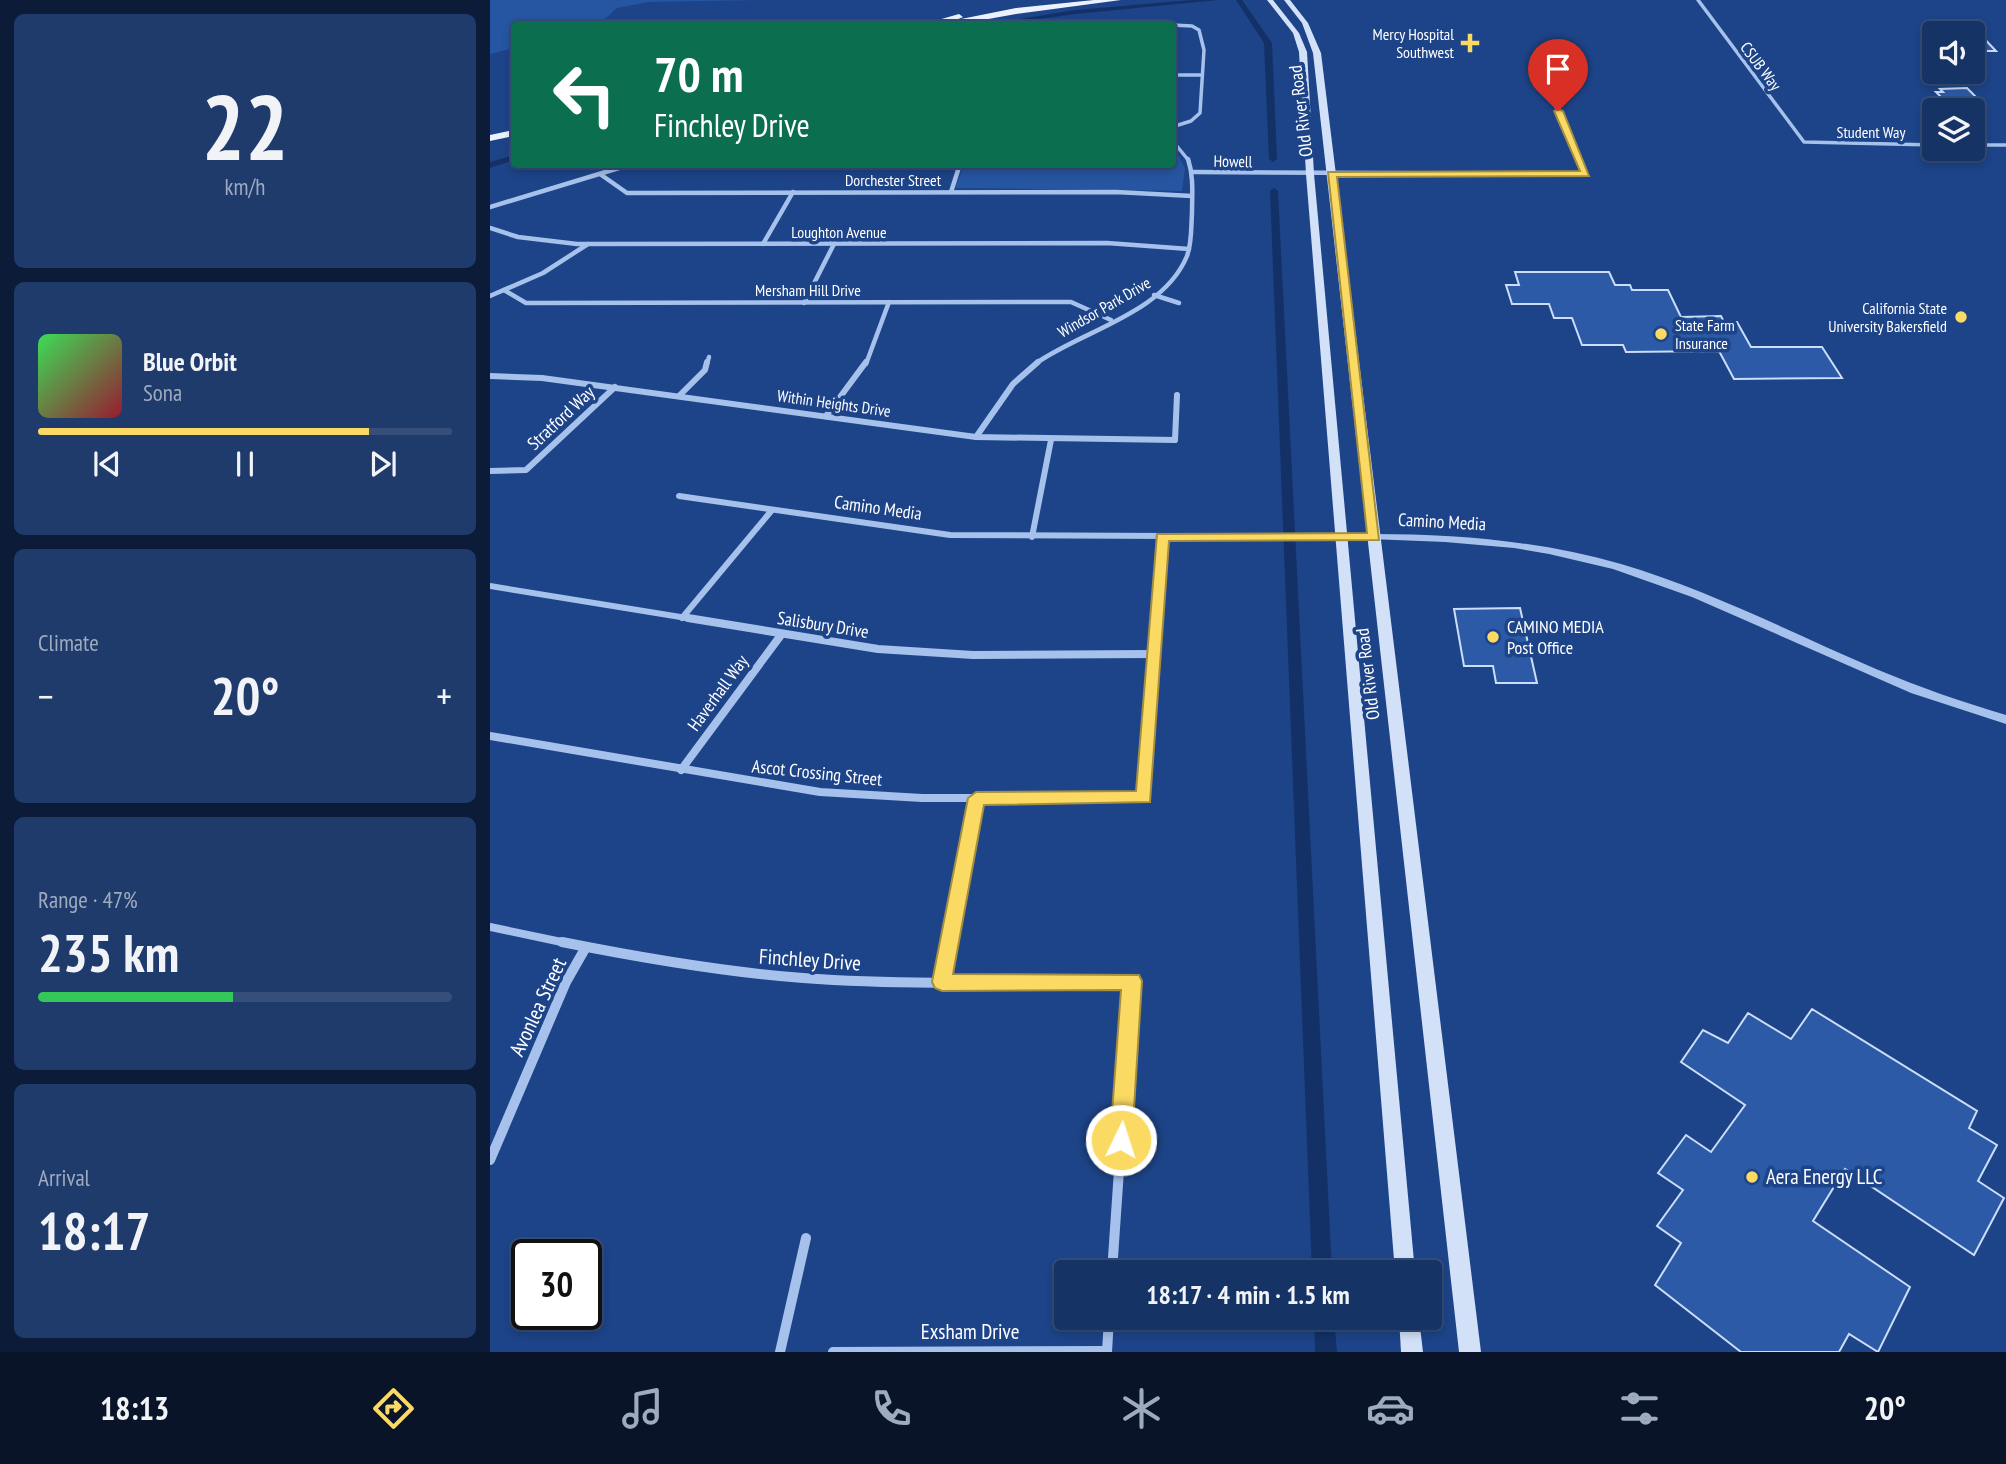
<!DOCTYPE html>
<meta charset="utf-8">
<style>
:root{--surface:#163366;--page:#1f3b6c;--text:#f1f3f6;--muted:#9eaabf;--line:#354e7a;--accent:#fbda64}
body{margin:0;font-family:"PT Sans Narrow",sans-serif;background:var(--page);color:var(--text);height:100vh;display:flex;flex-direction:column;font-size:26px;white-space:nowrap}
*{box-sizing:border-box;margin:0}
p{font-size:23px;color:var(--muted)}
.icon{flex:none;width:38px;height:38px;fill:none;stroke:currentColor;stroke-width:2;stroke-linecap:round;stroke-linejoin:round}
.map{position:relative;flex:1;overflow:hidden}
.side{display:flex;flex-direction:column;gap:14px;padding:14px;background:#0c1c38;width:490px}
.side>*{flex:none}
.guide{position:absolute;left:21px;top:21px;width:665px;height:147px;border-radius:7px;box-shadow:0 4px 10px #0003,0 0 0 2px var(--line);background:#0b6e4f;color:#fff;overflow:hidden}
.tools{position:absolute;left:1432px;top:21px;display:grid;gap:14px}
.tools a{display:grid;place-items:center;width:63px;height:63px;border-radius:7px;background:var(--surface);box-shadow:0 4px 10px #0003,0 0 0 2px var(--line);font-size:35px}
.speed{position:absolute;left:21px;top:1239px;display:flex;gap:14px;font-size:35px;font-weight:700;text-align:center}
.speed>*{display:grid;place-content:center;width:91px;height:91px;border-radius:50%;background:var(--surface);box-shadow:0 4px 10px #0003,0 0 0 2px var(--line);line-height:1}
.speed .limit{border:4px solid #111;border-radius:10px;background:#fff;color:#111}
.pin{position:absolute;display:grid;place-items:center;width:60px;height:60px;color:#fff;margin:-72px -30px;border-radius:50% 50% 50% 0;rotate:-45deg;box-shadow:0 0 7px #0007}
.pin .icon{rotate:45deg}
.me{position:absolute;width:77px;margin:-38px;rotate:4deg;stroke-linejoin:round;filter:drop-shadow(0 0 5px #0008)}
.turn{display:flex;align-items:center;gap:24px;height:147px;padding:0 28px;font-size:32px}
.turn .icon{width:91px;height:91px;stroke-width:2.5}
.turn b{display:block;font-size:49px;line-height:60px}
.big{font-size:52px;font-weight:700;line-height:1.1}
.side .widget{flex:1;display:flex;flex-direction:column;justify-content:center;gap:10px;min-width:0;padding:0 24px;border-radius:10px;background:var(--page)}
.side .dial{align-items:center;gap:0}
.dial b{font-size:91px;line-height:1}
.song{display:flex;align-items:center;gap:21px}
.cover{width:84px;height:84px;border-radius:10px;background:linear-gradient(135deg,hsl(130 70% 55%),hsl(350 70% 35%))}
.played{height:7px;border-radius:4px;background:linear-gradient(90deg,var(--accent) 80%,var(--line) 80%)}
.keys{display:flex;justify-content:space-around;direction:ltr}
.heat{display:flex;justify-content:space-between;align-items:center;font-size:38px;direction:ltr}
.charge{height:10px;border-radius:5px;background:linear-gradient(90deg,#34c759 47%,var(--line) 0)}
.trip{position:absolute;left:564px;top:1260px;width:388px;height:70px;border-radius:7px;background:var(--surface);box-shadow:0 4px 10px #0003,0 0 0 2px var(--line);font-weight:700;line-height:70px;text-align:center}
.dock{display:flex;height:112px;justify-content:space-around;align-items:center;background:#091429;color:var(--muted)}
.dock .icon{width:49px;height:49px}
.dock .on{color:var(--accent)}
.dock b{font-size:32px;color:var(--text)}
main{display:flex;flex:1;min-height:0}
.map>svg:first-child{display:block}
.green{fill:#2655a1}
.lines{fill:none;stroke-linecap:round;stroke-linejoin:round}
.canal{fill:#133166;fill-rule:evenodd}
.building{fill:#2c5aa6;stroke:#cbddf8;stroke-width:2}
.minor-far4{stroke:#a6c1eb;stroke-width:3.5}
.minor-far3{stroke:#a6c1eb;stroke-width:4.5}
.minor-far2{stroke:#a6c1eb;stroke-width:6}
.minor-far1{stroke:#a6c1eb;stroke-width:8}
.minor{stroke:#a6c1eb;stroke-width:10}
.tertiary{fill:#a6c1eb;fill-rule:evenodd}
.secondary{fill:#d2e0f8;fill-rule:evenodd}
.primary{fill:#ebf1ff;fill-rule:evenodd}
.route{fill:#fbda64;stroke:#a38e41;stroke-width:2}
.poi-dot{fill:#fbda64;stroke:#1d4488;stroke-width:2.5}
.labels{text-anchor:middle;stroke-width:7;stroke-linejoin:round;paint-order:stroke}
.far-poi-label{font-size:16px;fill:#fff;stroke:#1d4488;text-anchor:end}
.far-street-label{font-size:16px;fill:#fff;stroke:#1d4488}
.street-label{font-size:18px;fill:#fff;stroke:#1d4488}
.poi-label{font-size:18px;fill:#fff;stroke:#1d4488;text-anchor:start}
.near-street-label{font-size:21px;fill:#fff;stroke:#1d4488}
.near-poi-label{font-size:21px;fill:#fff;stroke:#1d4488;text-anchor:start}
</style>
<main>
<section class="side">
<div class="widget dial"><b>22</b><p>km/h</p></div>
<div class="widget">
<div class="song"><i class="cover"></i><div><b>Blue Orbit</b><p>Sona</p></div></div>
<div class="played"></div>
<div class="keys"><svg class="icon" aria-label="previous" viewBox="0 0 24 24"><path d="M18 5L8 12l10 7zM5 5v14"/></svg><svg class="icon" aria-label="pause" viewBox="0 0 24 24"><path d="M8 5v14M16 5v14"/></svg><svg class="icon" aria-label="next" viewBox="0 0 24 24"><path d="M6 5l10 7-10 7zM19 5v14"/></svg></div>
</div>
<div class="widget"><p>Climate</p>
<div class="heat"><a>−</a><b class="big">20°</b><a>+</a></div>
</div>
<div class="widget"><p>Range · 47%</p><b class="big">235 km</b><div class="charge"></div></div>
<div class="widget"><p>Arrival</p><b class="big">18:17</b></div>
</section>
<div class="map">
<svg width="1516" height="1352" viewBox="0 0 1516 1352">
<rect width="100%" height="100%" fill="#1d4488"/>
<!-- green -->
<g class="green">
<polygon points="0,0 270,0 159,2 127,8 115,19 80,19 75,24 24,24 24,48 0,54"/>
<polygon points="683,145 695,168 692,191 465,188 474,165 682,164"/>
</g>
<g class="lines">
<!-- canal -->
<g class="canal">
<polygon points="702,0 728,0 586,14 511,24 497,24 586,10"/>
<polygon points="746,0 752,0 782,43 787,159 783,162 779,159 774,43"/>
<polygon points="24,155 24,160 0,168 0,162"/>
<polygon points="784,188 788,191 842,1272 822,1272 780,191"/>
<polygon points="824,1318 844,1318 847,1352 825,1352"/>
</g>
</g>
<!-- building -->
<g class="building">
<polygon points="1482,33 1489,33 1506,51 1482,51"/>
<polygon points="1477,88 1485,96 1464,110 1446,92 1453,92 1450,89"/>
<polygon points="1025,272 1119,272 1125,285 1140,285 1142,290 1178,290 1191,317 1231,316 1234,322 1247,322 1261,347 1332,347 1352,378 1244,379 1229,351 1136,352 1133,345 1092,345 1082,318 1064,318 1059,304 1022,304 1016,285 1029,285"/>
<polygon points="1030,608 1047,683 1006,683 1003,666 974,666 964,609"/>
<polygon points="1322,1009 1487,1111 1479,1128 1507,1145 1488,1181 1514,1198 1484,1255 1355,1169 1323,1221 1420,1287 1388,1352 1359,1334 1349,1352 1251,1352 1165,1285 1191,1243 1167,1226 1193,1190 1168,1173 1196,1135 1221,1152 1255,1105 1191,1062 1213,1030 1238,1043 1258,1013 1301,1039"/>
</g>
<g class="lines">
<!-- minor-far4 -->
<g class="minor-far4">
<polyline points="1208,0 1314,142 1444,145"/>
<polyline points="682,25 702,26 709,30 714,50 710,113 701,121 682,127"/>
<polyline points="682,75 712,75"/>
<polyline points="1059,91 1090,161"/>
<polyline points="682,140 699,161"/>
<polyline points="1482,145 1516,145"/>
</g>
<!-- minor-far3 -->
<g class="minor-far3">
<polyline points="703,172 1096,174 1089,159"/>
<polyline points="110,174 137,193 626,192 702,196"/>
<polyline points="461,192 470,164"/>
<polyline points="0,207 142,164"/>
<polyline points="0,228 28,237 87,244 617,243 699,249"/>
<polyline points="273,244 303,192"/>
<polyline points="14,290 36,303 581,302 621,320"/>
<polyline points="664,295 689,303"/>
<polyline points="0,296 53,273 98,244"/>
<polyline points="314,303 344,244"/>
<polyline points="217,364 219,357"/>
<polyline points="376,364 399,302"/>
<path d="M545 364C593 330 673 314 697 256 702 243 701 227 702 213 702 195 704 177 698 159"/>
</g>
<!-- minor-far2 -->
<g class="minor-far2">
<polyline points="0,376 52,378 486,437 685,440 687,395"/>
<polyline points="189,396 215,370 217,362"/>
<polyline points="336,416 376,362"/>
<polyline points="486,437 523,384 548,362"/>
<polyline points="0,471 36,470 125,387"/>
<polyline points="189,496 460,535 884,537"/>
<polyline points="542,537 561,440"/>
<polyline points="0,586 209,620"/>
<polyline points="192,618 282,510"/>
<polyline points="666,620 672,537"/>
</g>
<!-- minor-far1 -->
<g class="minor-far1">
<polyline points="198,618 388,649 483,655 664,654"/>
<polyline points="0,736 330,792 432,798 654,798 666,618"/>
<polyline points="191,770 291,635"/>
<polyline points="0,927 81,944"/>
<polyline points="459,944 486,798"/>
</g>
<!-- minor -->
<g class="minor">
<path d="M72 942C152 958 232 972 313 978 423 986 532 982 642 981L622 1272"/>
<polyline points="452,982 459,942"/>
<polyline points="0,1160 76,982 96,947"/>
<polyline points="290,1352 316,1238"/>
<polyline points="343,1352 617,1351"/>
<polyline points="617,1352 619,1318"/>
</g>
<!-- tertiary -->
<path class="tertiary" d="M884 534C968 534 1050 541 1131 564 1219 590 1302 633 1386 669 1429 687 1472 702 1516 715V724L1421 693 1202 597 1123 569 1059 554 1024 548 955 542 880 539 879 537Z"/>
<!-- secondary -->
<g class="secondary">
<polygon points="777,0 783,0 809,33 817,52 824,174 925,1272 905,1272 816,174 809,52 803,33"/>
<polygon points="794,0 800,0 818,23 831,53 991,1352 969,1352 823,53 812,23"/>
<polygon points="909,1318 929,1318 933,1352 911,1352"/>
</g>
<!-- primary -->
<g class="primary">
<polygon points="604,0 631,0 526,14 471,24 434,24 469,14 473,17 466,20 526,8"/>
<polygon points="24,130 24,136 0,141 0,135"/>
</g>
</g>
<!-- route -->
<polygon class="route" points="1068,109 1073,111 1099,176 847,177 889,540 679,541 660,802 494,805 463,974 649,975 652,981 642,1140 639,1147 631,1150 623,1147 620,1140 631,990 452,991 445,988 442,982 478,798 486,792 646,791 667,534 877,533 838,172 1090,171 1064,111"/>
<!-- markers -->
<g class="poi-dot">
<path d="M976.5 32.5h7v7h7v7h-7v7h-7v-7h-7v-7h7z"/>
<circle cx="1471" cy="317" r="7"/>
<circle cx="1171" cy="334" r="7"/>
<circle cx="1003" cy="637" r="7"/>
<circle cx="1262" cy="1177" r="7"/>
</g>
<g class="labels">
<!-- far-poi labels -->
<g class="far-poi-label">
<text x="964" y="40">Mercy Hospital<tspan x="964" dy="18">Southwest</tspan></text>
<text x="1457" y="314">California State<tspan x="1457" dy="18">University Bakersfield</tspan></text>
<text x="1185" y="331" text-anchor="start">State Farm<tspan x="1185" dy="18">Insurance</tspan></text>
</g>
<!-- far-street labels -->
<g class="far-street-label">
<text transform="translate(1271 66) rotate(53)" y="6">CSUB Way</text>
<text x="1381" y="138">Student Way</text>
<text transform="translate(743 161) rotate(1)" y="6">Howell</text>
<text x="403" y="186">Dorchester Street</text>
<text x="349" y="238">Loughton Avenue</text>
<text x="318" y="296">Mersham Hill Drive</text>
<text transform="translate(614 307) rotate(-30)" y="6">Windsor Park Drive</text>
<text transform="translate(344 403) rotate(8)" y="6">Within Heights Drive</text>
</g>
<!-- street labels -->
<g class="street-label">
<text transform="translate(811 111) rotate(-97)" y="6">Old River Road</text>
<text transform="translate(71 418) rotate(-43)" y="6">Stratford Way</text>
<text transform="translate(388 508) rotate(8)" y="6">Camino Media</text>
<text transform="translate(952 522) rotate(3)" y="6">Camino Media</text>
<text transform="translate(333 625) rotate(9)" y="6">Salisbury Drive</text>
<text transform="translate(878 674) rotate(-97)" y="6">Old River Road</text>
<text transform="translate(228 693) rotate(-54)" y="6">Haverhall Way</text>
<text transform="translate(327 773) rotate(6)" y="6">Ascot Crossing Street</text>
</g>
<!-- poi labels -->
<g class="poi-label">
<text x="1017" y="633">CAMINO MEDIA<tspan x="1017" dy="21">Post Office</tspan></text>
</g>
<!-- near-street labels -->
<g class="near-street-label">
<text transform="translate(320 960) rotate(4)" y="7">Finchley Drive</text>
<text transform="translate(48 1007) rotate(-65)" y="7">Avonlea Street</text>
<text x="480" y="1339">Exsham Drive</text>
</g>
<!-- near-poi labels -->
<g class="near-poi-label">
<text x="1276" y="1184">Aera Energy LLC</text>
</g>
</g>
</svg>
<div class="tools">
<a><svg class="icon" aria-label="sound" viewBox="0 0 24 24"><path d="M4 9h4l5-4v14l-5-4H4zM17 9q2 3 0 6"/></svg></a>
<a><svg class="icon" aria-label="layers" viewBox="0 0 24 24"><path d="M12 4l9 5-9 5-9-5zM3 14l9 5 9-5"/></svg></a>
</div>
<div class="speed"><div class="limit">30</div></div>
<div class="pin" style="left:1068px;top:111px;background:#d93025"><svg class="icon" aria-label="arrive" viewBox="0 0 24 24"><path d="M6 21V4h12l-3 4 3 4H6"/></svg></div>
<svg class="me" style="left:631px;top:1140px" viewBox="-20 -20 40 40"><circle r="17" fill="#fbda64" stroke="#fff" stroke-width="3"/><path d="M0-11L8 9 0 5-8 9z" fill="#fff"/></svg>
<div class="trip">18:17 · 4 min · 1.5 km</div>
<div class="guide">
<div class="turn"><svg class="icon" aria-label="left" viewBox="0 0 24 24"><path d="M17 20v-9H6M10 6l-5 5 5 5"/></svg><div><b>70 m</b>Finchley Drive</div></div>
</div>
</div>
</main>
<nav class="dock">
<b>18:13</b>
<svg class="icon on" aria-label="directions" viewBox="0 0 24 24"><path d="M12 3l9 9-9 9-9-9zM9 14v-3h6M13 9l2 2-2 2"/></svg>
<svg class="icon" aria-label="music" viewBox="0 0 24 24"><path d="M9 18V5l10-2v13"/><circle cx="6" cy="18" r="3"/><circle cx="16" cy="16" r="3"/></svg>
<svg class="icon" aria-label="phone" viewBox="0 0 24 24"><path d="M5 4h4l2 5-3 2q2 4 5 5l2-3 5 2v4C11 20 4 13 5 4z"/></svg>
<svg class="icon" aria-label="climate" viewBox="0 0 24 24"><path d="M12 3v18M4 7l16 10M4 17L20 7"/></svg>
<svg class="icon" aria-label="car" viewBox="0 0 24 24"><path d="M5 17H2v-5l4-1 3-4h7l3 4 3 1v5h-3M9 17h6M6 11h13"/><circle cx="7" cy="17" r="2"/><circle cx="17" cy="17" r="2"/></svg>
<svg class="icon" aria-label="filters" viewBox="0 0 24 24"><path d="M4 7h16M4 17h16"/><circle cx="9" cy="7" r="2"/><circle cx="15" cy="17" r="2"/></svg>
<b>20°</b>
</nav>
